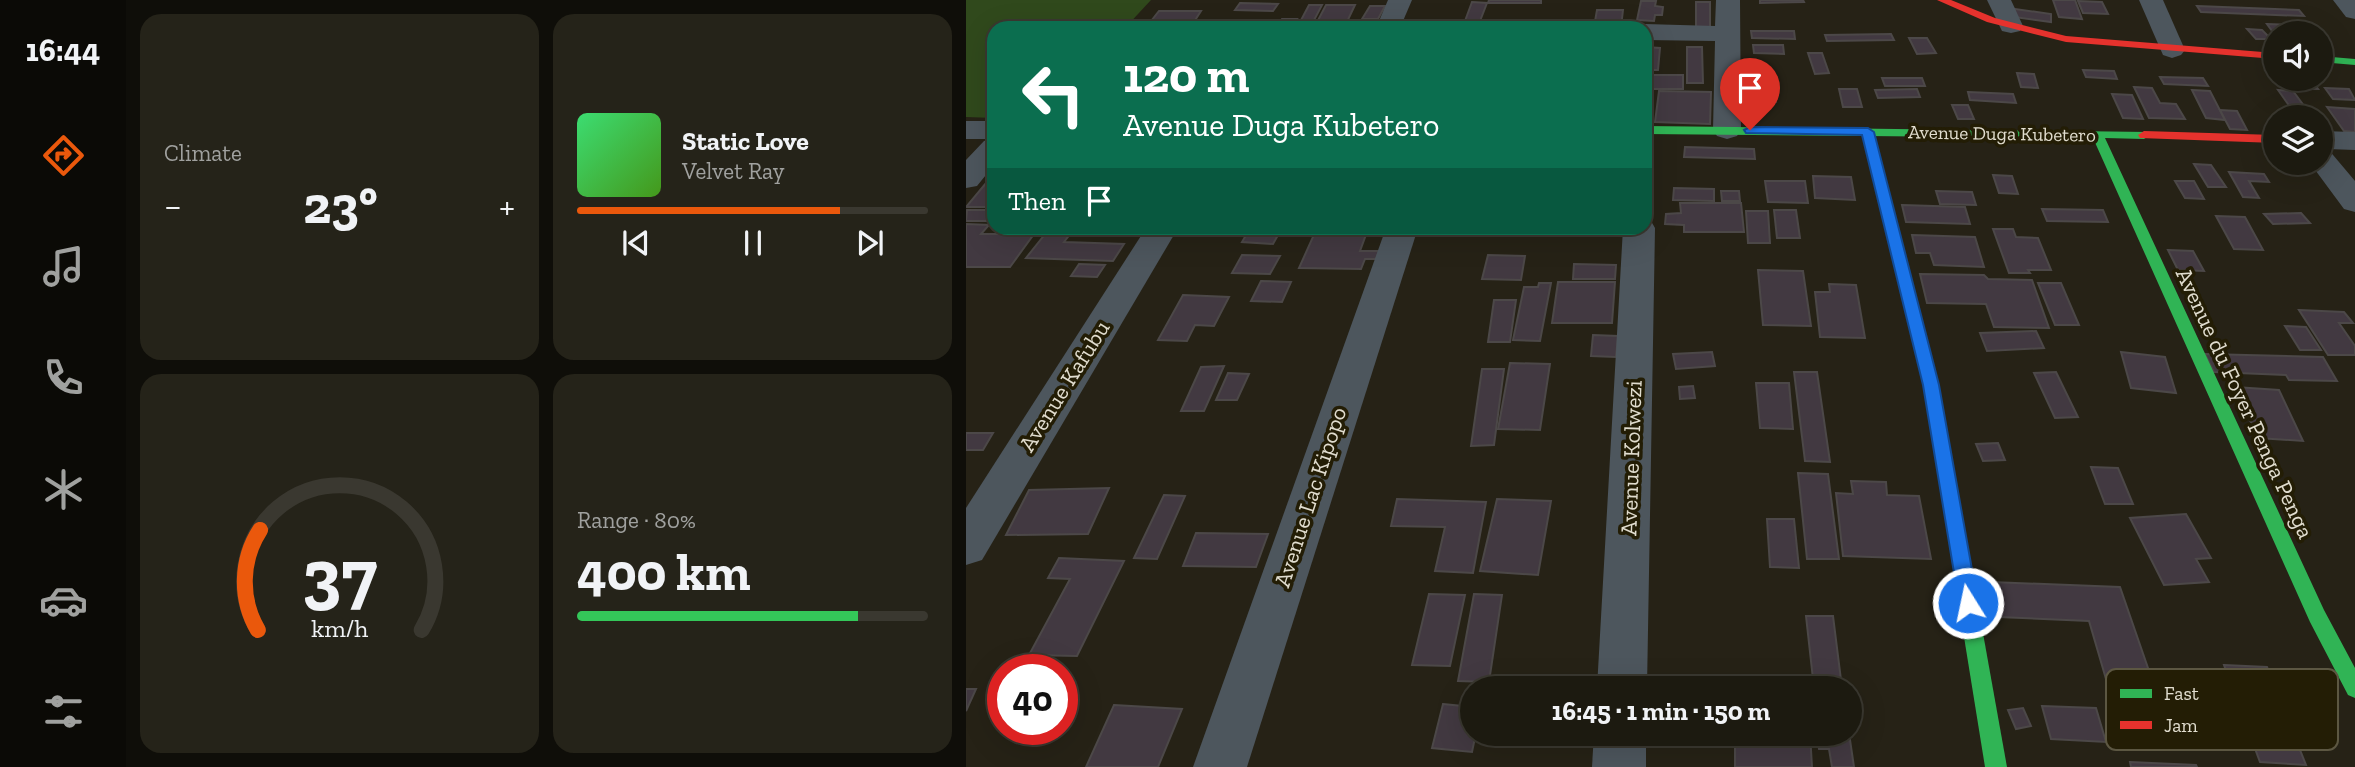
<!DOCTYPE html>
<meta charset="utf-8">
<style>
:root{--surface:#1c1a10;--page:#252319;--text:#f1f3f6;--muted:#a0a19f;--line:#3a3830;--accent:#ea580c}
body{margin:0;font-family:"Zilla Slab",serif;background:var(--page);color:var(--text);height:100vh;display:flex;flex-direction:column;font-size:26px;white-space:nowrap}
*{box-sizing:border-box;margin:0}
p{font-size:23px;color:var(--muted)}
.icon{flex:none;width:38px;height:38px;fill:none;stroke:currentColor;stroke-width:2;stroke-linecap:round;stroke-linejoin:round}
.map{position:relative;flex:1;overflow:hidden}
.side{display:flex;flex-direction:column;gap:14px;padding:14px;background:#0f0e09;width:840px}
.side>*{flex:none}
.top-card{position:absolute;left:21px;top:21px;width:665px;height:214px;border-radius:21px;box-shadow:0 7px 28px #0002,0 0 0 2px var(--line);background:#0b6e4f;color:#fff;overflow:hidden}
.tools{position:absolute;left:1297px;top:21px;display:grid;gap:14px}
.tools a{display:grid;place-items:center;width:70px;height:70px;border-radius:50%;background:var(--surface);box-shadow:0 7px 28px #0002,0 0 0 2px var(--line);font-size:35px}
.speed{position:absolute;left:21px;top:654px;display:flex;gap:14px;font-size:35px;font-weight:700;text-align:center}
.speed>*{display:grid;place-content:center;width:91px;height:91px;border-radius:50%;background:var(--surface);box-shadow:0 7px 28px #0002,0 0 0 2px var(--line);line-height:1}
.speed .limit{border:10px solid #d22;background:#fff;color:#111}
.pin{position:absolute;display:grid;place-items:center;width:60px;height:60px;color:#fff;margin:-72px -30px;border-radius:50% 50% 50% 0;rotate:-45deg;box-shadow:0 0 7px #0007}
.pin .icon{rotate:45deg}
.me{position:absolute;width:77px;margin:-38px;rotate:350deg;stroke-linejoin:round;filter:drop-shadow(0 0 5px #0008)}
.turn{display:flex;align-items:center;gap:24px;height:147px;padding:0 21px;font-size:32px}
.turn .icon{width:91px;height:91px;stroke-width:2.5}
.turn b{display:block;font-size:49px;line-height:60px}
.then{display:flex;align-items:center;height:66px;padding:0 21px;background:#0003;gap:14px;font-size:26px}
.big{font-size:52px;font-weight:700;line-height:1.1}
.side .card{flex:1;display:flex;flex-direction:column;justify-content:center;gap:10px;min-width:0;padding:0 24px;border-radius:21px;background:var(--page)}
.side .dial{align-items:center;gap:0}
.dial svg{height:182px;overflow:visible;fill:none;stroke:var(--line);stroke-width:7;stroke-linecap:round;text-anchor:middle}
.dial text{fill:var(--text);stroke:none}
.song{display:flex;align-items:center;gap:21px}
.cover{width:84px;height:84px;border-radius:10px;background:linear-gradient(135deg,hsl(140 70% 55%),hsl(100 70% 35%))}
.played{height:7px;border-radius:4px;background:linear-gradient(90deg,var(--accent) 75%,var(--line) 75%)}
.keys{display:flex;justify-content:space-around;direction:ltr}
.heat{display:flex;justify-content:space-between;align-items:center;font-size:38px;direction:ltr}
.charge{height:10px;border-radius:5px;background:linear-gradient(90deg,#34c759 80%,var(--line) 0)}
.side .tiles{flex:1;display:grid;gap:14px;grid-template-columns:repeat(2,1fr)}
.trip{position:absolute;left:494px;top:676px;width:402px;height:70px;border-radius:35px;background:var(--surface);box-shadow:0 7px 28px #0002,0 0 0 2px var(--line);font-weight:700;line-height:70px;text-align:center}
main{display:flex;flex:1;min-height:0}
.tabs{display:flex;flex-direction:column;width:126px;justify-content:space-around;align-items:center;background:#0b0a06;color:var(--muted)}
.tabs .icon{width:49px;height:49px}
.tabs .selected{color:var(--accent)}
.tabs b{font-size:32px;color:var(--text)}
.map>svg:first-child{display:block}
.green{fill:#30491c}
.building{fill:#423941;stroke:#4c4848;stroke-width:2}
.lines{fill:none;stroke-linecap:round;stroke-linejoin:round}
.street{fill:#4d565d;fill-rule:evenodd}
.fast{fill:#30b455;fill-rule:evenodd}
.jam{fill:#e5322d;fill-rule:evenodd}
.route{fill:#1a73e8;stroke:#114b97;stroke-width:2}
.labels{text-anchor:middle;stroke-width:7;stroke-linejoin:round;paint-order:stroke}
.far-street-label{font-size:19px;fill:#e1ddcf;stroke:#231d05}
.street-label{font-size:23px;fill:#e1ddcf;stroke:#231d05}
.key{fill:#231d05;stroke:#5c5742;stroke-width:2}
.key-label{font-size:19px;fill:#e1ddcf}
</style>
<main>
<nav class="tabs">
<b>16:44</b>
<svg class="icon selected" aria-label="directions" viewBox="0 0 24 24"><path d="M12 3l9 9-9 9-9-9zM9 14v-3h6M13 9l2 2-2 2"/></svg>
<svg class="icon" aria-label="music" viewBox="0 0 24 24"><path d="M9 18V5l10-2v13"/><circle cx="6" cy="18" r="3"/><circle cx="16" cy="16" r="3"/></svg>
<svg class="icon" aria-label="phone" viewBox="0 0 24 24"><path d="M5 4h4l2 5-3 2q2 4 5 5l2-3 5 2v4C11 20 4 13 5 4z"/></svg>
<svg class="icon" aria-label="climate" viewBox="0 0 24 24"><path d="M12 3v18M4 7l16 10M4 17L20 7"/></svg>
<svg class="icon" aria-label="car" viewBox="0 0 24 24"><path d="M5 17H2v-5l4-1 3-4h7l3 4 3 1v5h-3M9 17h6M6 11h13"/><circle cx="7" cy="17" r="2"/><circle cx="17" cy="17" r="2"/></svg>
<svg class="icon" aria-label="filters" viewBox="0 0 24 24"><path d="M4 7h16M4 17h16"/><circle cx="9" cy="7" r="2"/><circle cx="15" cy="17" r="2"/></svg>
</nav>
<section class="side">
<div class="tiles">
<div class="card"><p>Climate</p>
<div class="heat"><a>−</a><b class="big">23°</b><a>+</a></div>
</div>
<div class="card">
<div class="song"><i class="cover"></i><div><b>Static Love</b><p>Velvet Ray</p></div></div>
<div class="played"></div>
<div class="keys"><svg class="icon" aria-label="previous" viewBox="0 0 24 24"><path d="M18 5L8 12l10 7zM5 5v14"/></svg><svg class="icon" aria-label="pause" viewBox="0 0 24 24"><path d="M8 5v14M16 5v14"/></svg><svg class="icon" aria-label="next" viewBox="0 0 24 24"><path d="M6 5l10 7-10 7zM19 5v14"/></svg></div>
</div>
<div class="card dial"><svg viewBox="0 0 100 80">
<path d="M14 69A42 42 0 1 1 86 69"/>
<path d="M14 69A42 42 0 0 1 15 25" stroke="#ea580c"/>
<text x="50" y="56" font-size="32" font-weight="700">37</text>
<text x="50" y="72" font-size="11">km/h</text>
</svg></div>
<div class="card"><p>Range · 80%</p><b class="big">400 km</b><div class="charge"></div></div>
</div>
</section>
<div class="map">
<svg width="1389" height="767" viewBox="0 0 1389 767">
<rect width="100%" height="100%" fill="#262216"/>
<!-- green -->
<polygon class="green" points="0,0 185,0 159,28 28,28 28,118 0,117"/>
<!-- building -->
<g class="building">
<polygon points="523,0 575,0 575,3 522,3"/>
<polygon points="794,0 837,0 838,2 794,3"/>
<polygon points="1087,0 1109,0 1116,19 1093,17"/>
<polygon points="675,1 690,1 689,6 697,7 696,15 689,15 688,21 671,20"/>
<polygon points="1112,1 1136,2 1142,14 1117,13"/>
<polygon points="506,2 521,3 514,21 499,21"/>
<rect x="730" y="2" width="14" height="26"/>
<polygon points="274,3 312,4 307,11 269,10"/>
<polygon points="343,5 356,5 346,24 333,24"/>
<polygon points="360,5 389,5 379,26 349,26"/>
<polygon points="404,6 419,6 412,19 396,19"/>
<polygon points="1231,6 1333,10 1338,16 1235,12"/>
<polygon points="1049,9 1085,14 1085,22 1048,17"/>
<polygon points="631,10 657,10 655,27 628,27"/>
<polygon points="193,11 235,11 226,25 182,25"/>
<polygon points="316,19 331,19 326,28 299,28 303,22 314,22"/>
<polygon points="1301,24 1329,25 1336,33 1309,35"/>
<polygon points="1281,29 1296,30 1305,39 1290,39"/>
<polygon points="785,31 828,31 829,39 786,38"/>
<polygon points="925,34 928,40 861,41 859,35"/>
<polygon points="943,38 961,38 970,53 951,54"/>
<polygon points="787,45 817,45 818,54 788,53"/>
<polygon points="679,47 694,48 692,70 679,70"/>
<polygon points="721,47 736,47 737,83 721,83"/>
<polygon points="842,53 856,53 863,73 849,74"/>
<polygon points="1117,70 1148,71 1151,79 1120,77"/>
<polygon points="1051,73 1068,74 1072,88 1055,87"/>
<rect x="685" y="75" width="32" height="14"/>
<polygon points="1194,77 1237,78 1242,86 1198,84"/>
<polygon points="916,78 956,78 959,86 919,86"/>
<polygon points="1317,80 1346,81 1352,89 1323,88"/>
<polygon points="1168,87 1186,88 1194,103 1210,104 1219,119 1183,118"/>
<polygon points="1359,88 1383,89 1389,100 1367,99"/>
<polygon points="873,89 891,89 896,107 877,107"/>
<polygon points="951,89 954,97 912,98 909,90"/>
<polygon points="766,90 809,91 810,102 797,101 797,111 767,111"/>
<polygon points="1226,90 1244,91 1259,120 1240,118"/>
<polygon points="1312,90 1327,91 1344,114 1329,114"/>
<polygon points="693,91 745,92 744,124 689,122"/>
<polygon points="1002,92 1047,94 1050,103 1004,100"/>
<polygon points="1146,94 1166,95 1177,119 1157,118"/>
<polygon points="986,105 1002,105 1008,119 992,119"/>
<polygon points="1361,107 1389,109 1389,132 1378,131"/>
<polygon points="1254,110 1271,111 1281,130 1264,129"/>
<polygon points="719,147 788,149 789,159 718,157"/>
<polygon points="1228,164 1245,165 1260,187 1242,187"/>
<polygon points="1263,172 1298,174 1303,182 1283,181 1293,198 1277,197"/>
<polygon points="1027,175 1046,176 1052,194 1033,193"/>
<polygon points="847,176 885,177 889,200 849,198"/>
<polygon points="799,181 839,181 842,203 802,202"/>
<polygon points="1209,181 1228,181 1238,199 1219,198"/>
<polygon points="20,183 28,183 28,203 22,207 0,207"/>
<polygon points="708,188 748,189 748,201 707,200"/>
<polygon points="755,191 773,191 774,201 756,201"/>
<polygon points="970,191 1006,192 1010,205 974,204"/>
<polygon points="714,203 775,203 778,232 718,232 718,225 699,224 700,214 715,213"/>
<polygon points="936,205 999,207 1004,224 940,222"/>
<polygon points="1076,209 1137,210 1142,222 1081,221"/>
<polygon points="1,210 28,210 28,218 26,221 0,221"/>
<polygon points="808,210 830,210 834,238 811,238"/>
<polygon points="780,211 802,211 804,243 782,243"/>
<polygon points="1335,213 1344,223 1307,224 1298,214"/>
<polygon points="1250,216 1279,217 1297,250 1268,249"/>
<polygon points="0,224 23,225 15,234 68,234 44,267 0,267"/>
<polygon points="84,228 109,228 98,242 158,244 147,261 60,258"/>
<polygon points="284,228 316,228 307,244 276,242"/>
<polygon points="351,228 409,228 406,233 401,232 394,251 413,251 410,259 399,259 395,269 333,268"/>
<polygon points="1027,229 1047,229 1050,237 1072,238 1085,270 1062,270 1064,273 1043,273"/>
<polygon points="946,235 1009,237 1018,267 968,265 964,253 950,253"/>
<polygon points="1202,250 1227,251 1238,271 1212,270"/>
<polygon points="276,255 314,256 304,274 266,273"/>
<polygon points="522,255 559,256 555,280 516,279"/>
<polygon points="113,264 139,265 131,277 105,276"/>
<polygon points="608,264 650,265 649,279 607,279"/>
<polygon points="792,270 837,271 845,326 797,325"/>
<polygon points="954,274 1018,275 1022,279 1066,280 1083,328 1028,327 1020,304 961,303"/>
<polygon points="295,281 325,282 316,302 285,301"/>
<polygon points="592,282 649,282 646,323 586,323"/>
<polygon points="573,283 585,283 574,341 547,340 558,287 572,287"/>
<polygon points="1072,283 1095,283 1113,325 1089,325"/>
<polygon points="863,284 890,285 899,338 854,337 849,292 864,292"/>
<polygon points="217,295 263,297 248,326 229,325 221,341 192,340"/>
<polygon points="528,300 550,300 544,342 522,342"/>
<polygon points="1333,310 1378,312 1387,323 1373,323 1389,346 1389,355 1362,355"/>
<polygon points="1319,326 1340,327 1355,350 1334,350"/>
<polygon points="1070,331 1078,348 1021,351 1014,333"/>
<polygon points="627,335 652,336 650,357 625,356"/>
<polygon points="746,352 749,366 710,369 707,354"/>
<polygon points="1155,352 1199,357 1210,393 1165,388"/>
<polygon points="1239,354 1357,357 1371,381 1323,380 1320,375 1248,372"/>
<polygon points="544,363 584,364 574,430 532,429"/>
<polygon points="258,366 238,411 215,411 235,367"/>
<polygon points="516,369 538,369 528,445 505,446"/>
<polygon points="828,372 851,372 864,462 839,461"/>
<polygon points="1090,372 1112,417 1089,418 1068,373"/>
<polygon points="262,373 283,374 271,400 250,400"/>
<polygon points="790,383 823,383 827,429 794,428"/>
<polygon points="727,386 729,398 714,399 713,387"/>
<polygon points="1269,387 1313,390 1337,441 1292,438"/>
<polygon points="0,433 27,433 17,450 0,450"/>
<polygon points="1032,443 1039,460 1017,461 1010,444"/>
<polygon points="1125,467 1152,468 1167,504 1139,504"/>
<polygon points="832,473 862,474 873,559 841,559"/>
<polygon points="885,481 920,482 921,495 953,496 965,559 877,556 870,493 887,494"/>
<polygon points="143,488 122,534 40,535 63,490"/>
<polygon points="198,495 219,496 191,559 168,558"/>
<polygon points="431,499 520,502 507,573 469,571 479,527 425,526"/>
<polygon points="531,499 585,501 572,575 514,571"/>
<polygon points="1220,514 1245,558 1230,559 1243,582 1198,585 1164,518"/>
<polygon points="801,519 828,519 833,568 804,567"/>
<polygon points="230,533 302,534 290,567 217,566"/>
<polygon points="93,558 158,561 111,656 63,655 104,579 82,578"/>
<polygon points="1025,582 1154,587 1192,697 1145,696 1123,621 1033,617"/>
<polygon points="463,594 499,595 484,666 446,665"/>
<polygon points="508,594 536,595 523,682 492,681"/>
<polygon points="840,616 867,616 876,688 848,688"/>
<polygon points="1258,665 1301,667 1340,765 1294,762"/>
<polygon points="0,689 10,689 0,711"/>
<polygon points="477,704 506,707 506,733 510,733 506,752 466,748"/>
<polygon points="148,705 216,709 192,767 120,767"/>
<polygon points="1076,706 1130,708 1140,742 1085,739"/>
<polygon points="1057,708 1065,726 1050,729 1042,710"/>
<polygon points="769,733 844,733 846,767 769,767"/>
<polygon points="851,733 883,733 888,767 866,767 863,749 853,749"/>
<polygon points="1164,762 1230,765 1231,767 1165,767"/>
</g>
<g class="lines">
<!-- street -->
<g class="street">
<polygon points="422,0 446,0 434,28 410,28"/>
<polygon points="750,0 774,0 775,130 771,136 761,139 751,136 747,130 749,41 679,40 679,28 669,28 679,24 749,26"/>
<polygon points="1021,0 1045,0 1057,26 1054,31 1045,33 1036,31"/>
<polygon points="1173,0 1197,0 1219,50 1215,55 1206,58 1197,55"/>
<polygon points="1367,0 1389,0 1389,19 1380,17"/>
<polygon points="0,121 28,121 28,165 11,186 0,188 0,160 18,141 26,139 0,139"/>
<polygon points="1354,131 1389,132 1389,150 1362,149 1389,181 1389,212 1378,209 1344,163 1354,163"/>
<polygon points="679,219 685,221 689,228 681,688 631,688 657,228 679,228"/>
<polygon points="180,228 212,228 16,560 0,565 0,508"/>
<polygon points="420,228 452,228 281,767 227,767"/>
<polygon points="628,733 680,733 680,767 626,767"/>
</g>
<!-- fast -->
<g class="fast">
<polygon points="1354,56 1389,59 1389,65 1354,62"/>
<polygon points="679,126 1182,132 1184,135 1178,139 1139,138 1358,610 1389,668 1389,698 1382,695 1344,622 1127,138 679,134"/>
<polygon points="992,536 998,538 1001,544 1041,767 1019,767 983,544 986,538"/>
</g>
<!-- jam -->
<g class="jam">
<polygon points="971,0 985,0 1029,18 1100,36 1309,53 1309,59 1100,42 1021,22"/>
<polygon points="902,128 908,132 973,385 1001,544 998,550 992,552 986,550 983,544 957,385 896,132"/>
<polygon points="1178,131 1309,135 1309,143 1174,138 1172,135"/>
</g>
</g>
<!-- route -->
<polygon class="route" points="784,127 902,128 908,132 973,385 1012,603 1009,609 1002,612 995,609 993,603 957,385 896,135 780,133 778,130"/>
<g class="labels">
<!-- far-street labels -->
<g class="far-street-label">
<text transform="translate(1036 133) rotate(1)" y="7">Avenue Duga Kubetero</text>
</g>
<!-- street labels -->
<g class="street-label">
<text transform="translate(98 386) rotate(-58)" y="8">Avenue Kafubu</text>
<text transform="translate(1279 403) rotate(65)" y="8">Avenue du Foyer Penga Penga</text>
<text transform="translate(665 458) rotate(-88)" y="8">Avenue Kolwezi</text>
<text transform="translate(344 497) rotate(-72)" y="8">Avenue Lac Kipopo</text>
</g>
</g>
<!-- legend -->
<rect x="1140" y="669" width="232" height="81" rx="10" class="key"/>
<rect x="1154" y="689" width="32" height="9" fill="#30b455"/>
<rect x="1154" y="721" width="32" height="8" fill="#e5322d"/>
<g class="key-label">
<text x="1198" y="700">Fast</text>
<text x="1198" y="732">Jam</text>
</g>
</svg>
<div class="tools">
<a><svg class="icon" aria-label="sound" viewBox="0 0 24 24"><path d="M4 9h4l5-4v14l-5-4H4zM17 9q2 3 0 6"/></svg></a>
<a><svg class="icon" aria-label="layers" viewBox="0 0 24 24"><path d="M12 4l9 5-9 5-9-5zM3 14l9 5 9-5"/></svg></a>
</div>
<div class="speed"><div class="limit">40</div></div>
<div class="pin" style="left:784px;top:130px;background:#d93025"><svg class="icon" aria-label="arrive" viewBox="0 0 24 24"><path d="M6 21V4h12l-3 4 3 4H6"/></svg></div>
<svg class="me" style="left:1002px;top:603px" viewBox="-20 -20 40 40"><circle r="17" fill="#1a73e8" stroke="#fff" stroke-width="3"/><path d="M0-11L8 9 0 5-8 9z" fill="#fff"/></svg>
<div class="trip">16:45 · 1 min · 150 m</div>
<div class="top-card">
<div class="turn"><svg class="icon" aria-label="left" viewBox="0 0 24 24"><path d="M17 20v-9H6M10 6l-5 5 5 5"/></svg><div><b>120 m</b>Avenue Duga Kubetero</div></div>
<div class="then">Then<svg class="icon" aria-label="arrive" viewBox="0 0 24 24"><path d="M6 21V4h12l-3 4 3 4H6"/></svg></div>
</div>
</div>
</main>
